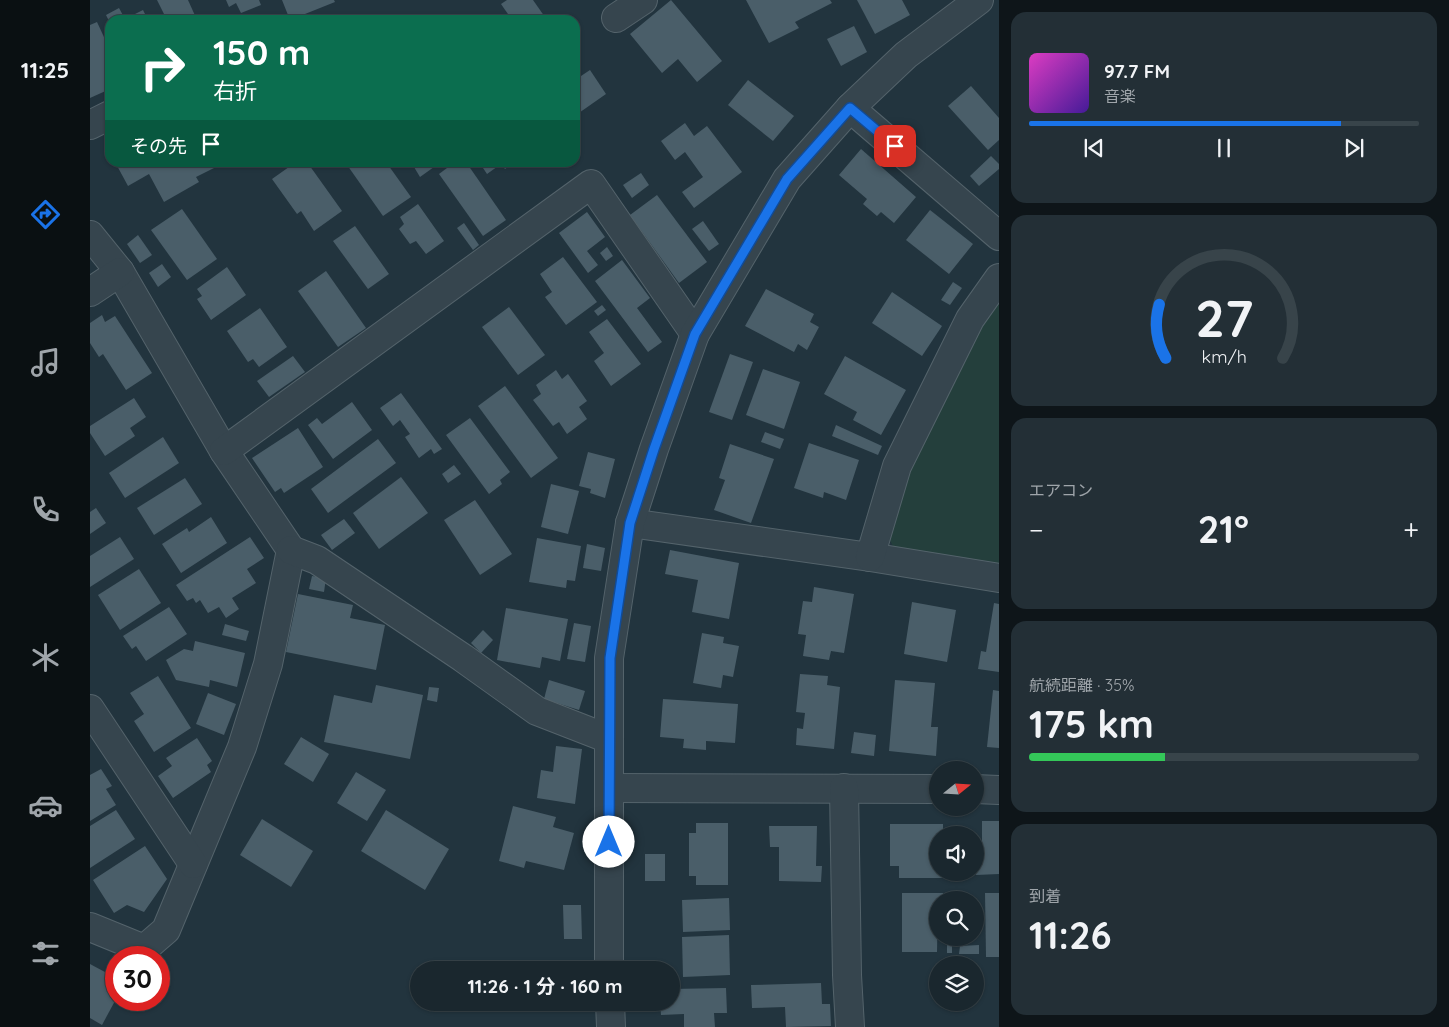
<!DOCTYPE html>
<html lang="ja">
<meta charset="utf-8">
<style>
:root{--surface:#1a272e;--page:#232f36;--text:#f1f3f6;--muted:#9fa5aa;--line:#38444a;--accent:#1a73e8}
body{margin:0;font-family:Quicksand,"Noto Sans JP",sans-serif;background:var(--page);color:var(--text);height:100vh;display:flex;flex-direction:column;font-size:19px;white-space:nowrap}
*{box-sizing:border-box;margin:0}
p{font-size:16px;color:var(--muted)}
.icon{flex:none;width:28px;height:28px;fill:none;stroke:currentColor;stroke-width:2;stroke-linecap:round;stroke-linejoin:round}
.map{position:relative;flex:1;overflow:hidden}
.side{display:flex;flex-direction:column;gap:12px;padding:12px;background:#0e1519;width:450px}
.side>*{flex:none}
.guide{position:absolute;left:15px;top:15px;width:475px;height:152px;border-radius:15px;box-shadow:0 1px 4px #0004,0 0 0 1px var(--line);background:#0b6e4f;color:#fff;overflow:hidden}
.needle{width:32px;rotate:72deg}
.fabs{position:absolute;left:839px;top:761px;display:grid;gap:10px}
.fabs a{display:grid;place-items:center;width:55px;height:55px;border-radius:50%;background:var(--surface);box-shadow:0 1px 4px #0004,0 0 0 1px var(--line);font-size:25px}
.speed{position:absolute;left:15px;top:946px;display:flex;gap:10px;font-size:25px;font-weight:700;text-align:center}
.speed>*{display:grid;place-content:center;width:65px;height:65px;border-radius:50%;background:var(--surface);box-shadow:0 1px 4px #0004,0 0 0 1px var(--line);line-height:1}
.speed .limit{border:8px solid #d22;background:#fff;color:#111}
.pin{position:absolute;display:grid;place-items:center;width:42px;height:42px;color:#fff;margin:-21px;border-radius:10px;box-shadow:0 2px 8px #0006}
.me{position:absolute;width:55px;margin:-28px;rotate:0deg;stroke-linejoin:round;filter:drop-shadow(0 0 4px #0008)}
.turn{display:flex;align-items:center;gap:18px;height:105px;padding:0 25px;font-size:22px}
.turn .icon{width:65px;height:65px;stroke-width:2.5}
.turn b{display:block;font-size:35px;line-height:42px}
.then{display:flex;align-items:center;height:48px;padding:0 25px;background:#0003;gap:10px;font-size:19px}
.big{font-size:38px;font-weight:700;line-height:1.1}
.side .tile{flex:1;display:flex;flex-direction:column;justify-content:center;gap:8px;min-width:0;padding:0 18px;border-radius:15px;background:var(--page)}
.side .dial{align-items:center;gap:0}
.dial svg{height:130px;overflow:visible;fill:none;stroke:var(--line);stroke-width:7;stroke-linecap:round;text-anchor:middle}
.dial text{fill:var(--text);stroke:none}
.song{display:flex;align-items:center;gap:15px}
.cover{width:60px;height:60px;border-radius:8px;background:linear-gradient(135deg,hsl(310 70% 55%),hsl(260 70% 35%))}
.played{height:5px;border-radius:2px;background:linear-gradient(90deg,var(--accent) 80%,var(--line) 80%)}
.keys{display:flex;justify-content:space-around;direction:ltr}
.heat{display:flex;justify-content:space-between;align-items:center;font-size:28px;direction:ltr}
.charge{height:8px;border-radius:4px;background:linear-gradient(90deg,#34c759 35%,var(--line) 0)}
.trip{position:absolute;left:320px;top:961px;width:270px;height:50px;border-radius:25px;background:var(--surface);box-shadow:0 1px 4px #0004,0 0 0 1px var(--line);font-weight:700;line-height:50px;text-align:center}
main{display:flex;flex:1;min-height:0}
.dock{display:flex;flex-direction:column;width:90px;justify-content:space-around;align-items:center;background:#0a1012;color:var(--muted)}
.dock .icon{width:35px;height:35px}
.dock .active{color:var(--accent)}
.dock b{font-size:22px;color:var(--text)}
.map>svg:first-child{display:block}
.green{fill:#243f3c}
.building{fill:#4a5e69}
.lines{fill:none;stroke-linecap:round;stroke-linejoin:round}
.street-casing{stroke:#54636b;stroke-width:30}
.street{stroke:#36454e;stroke-width:28}
.route-casing{stroke:#114b97;stroke-width:12}
.route{stroke:#1a73e8;stroke-width:9}
</style>
<main>
<nav class="dock">
<b>11:25</b>
<svg class="icon active" aria-label="directions" viewBox="0 0 24 24"><path d="M12 3l9 9-9 9-9-9zM9 14v-3h6M13 9l2 2-2 2"/></svg>
<svg class="icon" aria-label="music" viewBox="0 0 24 24"><path d="M9 18V5l10-2v13"/><circle cx="6" cy="18" r="3"/><circle cx="16" cy="16" r="3"/></svg>
<svg class="icon" aria-label="phone" viewBox="0 0 24 24"><path d="M5 4h4l2 5-3 2q2 4 5 5l2-3 5 2v4C11 20 4 13 5 4z"/></svg>
<svg class="icon" aria-label="climate" viewBox="0 0 24 24"><path d="M12 3v18M4 7l16 10M4 17L20 7"/></svg>
<svg class="icon" aria-label="car" viewBox="0 0 24 24"><path d="M5 17H2v-5l4-1 3-4h7l3 4 3 1v5h-3M9 17h6M6 11h13"/><circle cx="7" cy="17" r="2"/><circle cx="17" cy="17" r="2"/></svg>
<svg class="icon" aria-label="filters" viewBox="0 0 24 24"><path d="M4 7h16M4 17h16"/><circle cx="9" cy="7" r="2"/><circle cx="15" cy="17" r="2"/></svg>
</nav>
<div class="map">
<svg width="909" height="1027" viewBox="0 0 909 1027">
<rect width="100%" height="100%" fill="#22343e"/>
<!-- green -->
<polygon class="green" points="909,286 909,569 807,553 794,530 813,468"/>
<!-- building -->
<g class="building">
<polygon points="67,0 98,0 107,20 77,20"/>
<polygon points="136,0 169,0 171,5 151,13 146,3 139,7"/>
<polygon points="192,0 244,0 245,2 200,20"/>
<polygon points="417,0 443,0 457,20 422,20 411,4"/>
<polygon points="581,0 632,61 607,82 588,59 572,73 540,34"/>
<polygon points="656,0 740,0 742,3 705,22 709,28 679,43"/>
<polygon points="767,0 812,0 820,15 785,34"/>
<polygon points="29,8 35,19 53,10 58,20 20,20 20,23 16,15"/>
<polygon points="7,22 20,50 20,89 0,98 0,25"/>
<polygon points="764,26 777,52 751,66 737,39"/>
<polygon points="500,70 516,94 486,115 485,113 485,80"/>
<polygon points="658,80 704,116 683,141 638,105"/>
<polygon points="881,86 909,118 909,140 898,150 858,106"/>
<polygon points="595,123 604,136 617,126 652,172 604,208 592,192 613,177 595,152 585,160 571,141"/>
<polygon points="20,142 20,153 15,144"/>
<polygon points="771,149 826,197 804,223 791,212 787,216 773,204 777,199 749,175"/>
<polygon points="901,156 909,164 909,169 889,186 880,176"/>
<polygon points="25,162 121,162 124,168 106,177 109,182 74,202 59,174 38,186"/>
<polygon points="206,162 217,162 252,211 224,231 211,211 207,214 182,179"/>
<polygon points="255,162 296,162 321,197 293,216"/>
<polygon points="321,162 351,162 330,177"/>
<polygon points="365,162 376,162 416,220 393,236 349,174"/>
<polygon points="389,162 425,162 415,169 411,164 397,174"/>
<polygon points="551,173 559,185 542,198 533,185"/>
<polygon points="567,195 617,262 589,283 540,215"/>
<polygon points="328,204 354,241 336,254 326,241 320,244 309,229 314,224 310,217"/>
<polygon points="92,209 127,259 97,280 61,230"/>
<polygon points="840,210 883,244 859,274 816,240"/>
<polygon points="497,212 515,237 497,251 508,265 498,273 469,233"/>
<polygon points="613,221 629,244 619,251 602,229"/>
<polygon points="374,223 389,245 383,250 367,228"/>
<polygon points="265,226 299,274 278,289 243,241"/>
<polygon points="48,235 62,255 50,263 37,244"/>
<polygon points="517,247 523,256 516,261 510,253"/>
<polygon points="473,257 507,302 476,325 455,297 462,292 450,274"/>
<polygon points="532,260 560,298 547,308 572,342 558,352 505,281"/>
<polygon points="72,264 81,277 68,287 59,273"/>
<polygon points="137,267 156,295 121,320 107,299 112,296 107,289"/>
<polygon points="236,271 276,328 248,347 208,291"/>
<polygon points="863,282 872,288 860,305 851,300"/>
<polygon points="676,289 724,314 720,322 729,327 717,350 708,344 704,352 655,326"/>
<polygon points="802,292 852,326 832,356 782,323"/>
<polygon points="512,305 516,310 508,316 504,311"/>
<polygon points="419,307 455,355 428,375 392,327"/>
<polygon points="170,308 197,347 169,367 163,359 158,362 137,331"/>
<polygon points="12,315 15,322 25,316 62,373 36,390 13,354 9,357 0,343 0,323"/>
<polygon points="517,319 551,364 521,386 504,361 514,353 499,332"/>
<polygon points="640,354 663,362 642,420 619,412"/>
<polygon points="203,356 215,372 179,397 167,381"/>
<polygon points="755,356 816,390 791,435 763,420 767,412 734,394"/>
<polygon points="673,369 710,382 694,429 656,415"/>
<polygon points="466,370 472,379 478,374 497,401 489,407 497,419 477,434 469,422 463,426 443,400 451,394 446,385"/>
<polygon points="415,386 468,458 441,478 388,406"/>
<polygon points="311,393 352,449 344,454 341,449 329,458 315,437 320,434 310,420 303,426 290,408"/>
<polygon points="44,398 56,417 40,428 45,436 15,456 0,433 0,426"/>
<polygon points="262,402 282,430 243,459 218,425 227,418 232,424"/>
<polygon points="380,418 420,472 410,480 412,484 399,494 356,435"/>
<polygon points="746,425 792,446 788,455 742,436"/>
<polygon points="208,428 233,467 194,493 191,488 185,492 162,458"/>
<polygon points="675,432 694,439 690,449 671,442"/>
<polygon points="73,437 89,463 35,498 19,473"/>
<polygon points="288,439 306,463 238,513 221,489"/>
<polygon points="719,443 769,460 756,500 734,492 733,498 704,488"/>
<polygon points="640,444 684,459 661,523 624,510 635,480 629,478"/>
<polygon points="498,452 525,459 515,498 500,493 501,489 489,486"/>
<polygon points="364,465 371,474 358,483 352,474"/>
<polygon points="311,477 338,513 289,549 263,513"/>
<polygon points="95,478 112,504 64,535 47,508"/>
<polygon points="461,484 489,491 478,534 451,527"/>
<polygon points="385,500 422,554 390,575 354,520"/>
<polygon points="6,508 16,523 0,534 0,512"/>
<polygon points="121,517 137,543 91,573 72,544 97,528 99,532"/>
<polygon points="254,519 265,533 242,550 231,535"/>
<polygon points="30,537 44,559 0,587 0,556"/>
<polygon points="160,537 174,558 157,569 166,583 142,598 149,609 136,618 129,607 118,613 110,600 106,603 103,598 97,601 86,585"/>
<polygon points="447,538 491,546 485,581 477,580 476,588 439,582"/>
<polygon points="497,544 515,548 511,571 493,568"/>
<polygon points="580,550 649,563 639,619 602,612 608,580 575,574"/>
<polygon points="49,569 71,603 30,630 8,595"/>
<polygon points="222,576 236,578 234,592 219,589"/>
<polygon points="724,587 764,594 754,653 741,651 739,660 713,656 716,635 708,634 713,601 722,602"/>
<polygon points="208,594 263,605 260,618 295,625 286,670 196,652"/>
<polygon points="822,602 866,610 857,662 814,654"/>
<polygon points="904,603 909,604 909,672 888,669 891,651 896,652"/>
<polygon points="79,607 97,634 56,661 46,646 42,649 33,636"/>
<polygon points="416,608 478,619 470,661 452,657 450,668 407,660"/>
<polygon points="484,623 501,626 495,662 477,659"/>
<polygon points="135,624 159,631 156,641 132,635"/>
<polygon points="393,630 403,640 391,653 381,643"/>
<polygon points="612,633 634,637 633,643 649,646 643,677 633,675 631,688 603,683"/>
<polygon points="105,641 155,653 147,687 120,680 119,687 86,680 76,660 94,649 103,651"/>
<polygon points="710,674 738,676 737,685 750,687 744,749 706,745 707,728 713,729 715,713 706,712"/>
<polygon points="68,676 101,728 64,752 44,721 54,714 40,693"/>
<polygon points="459,680 495,691 489,710 454,699"/>
<polygon points="805,680 845,683 841,727 848,727 846,756 799,751"/>
<polygon points="286,685 333,695 320,759 234,742 244,695 282,703"/>
<polygon points="339,687 349,688 347,702 337,700"/>
<polygon points="903,690 909,691 909,748 897,747"/>
<polygon points="118,693 146,704 134,735 106,724"/>
<polygon points="573,699 648,704 645,743 616,741 616,750 593,748 594,739 570,737"/>
<polygon points="764,732 786,735 784,756 761,753"/>
<polygon points="211,737 239,754 223,782 194,764"/>
<polygon points="107,738 122,761 117,765 121,772 83,798 68,776 82,766 76,758"/>
<polygon points="466,746 492,749 485,804 447,798 451,770 463,772"/>
<polygon points="11,769 22,786 16,789 26,805 0,821 0,775"/>
<polygon points="266,772 296,790 277,821 247,803"/>
<polygon points="423,806 466,817 463,827 484,833 474,870 436,861 434,868 409,861"/>
<polygon points="26,810 45,839 0,868 0,826"/>
<polygon points="296,810 359,849 335,890 271,851"/>
<polygon points="172,819 223,851 201,887 150,855"/>
<polygon points="892,821 909,821 909,874 886,875 886,852 892,852"/>
<polygon points="606,823 638,823 638,885 606,885 606,876 599,876 599,833 606,833"/>
<polygon points="800,824 853,824 853,835 848,835 848,872 854,872 854,878 809,878 809,866 800,866"/>
<polygon points="679,826 727,826 726,866 732,866 731,882 689,881 689,847 680,847"/>
<polygon points="55,846 77,879 54,912 37,905 24,913 3,880"/>
<rect x="555" y="854" width="20" height="27"/>
<polygon points="812,893 853,893 853,900 848,900 847,952 812,952"/>
<polygon points="895,893 909,893 909,957 896,957"/>
<polygon points="639,898 640,930 593,932 592,900"/>
<polygon points="473,905 491,905 492,939 474,939"/>
<polygon points="639,935 640,975 593,977 592,937"/>
<rect x="857" y="943" width="5" height="10"/>
<polygon points="889,945 889,954 869,954 870,946"/>
<polygon points="0,964 26,978 26,999 12,1025 0,1018"/>
<polygon points="731,983 732,1004 740,1004 741,1026 696,1027 695,1007 662,1008 661,985"/>
<polygon points="636,988 637,1013 624,1013 625,1027 594,1027 594,1014 571,1015 570,1002 581,1002 581,989"/>
</g>
<g class="lines">
<!-- street casing -->
<g class="street-casing">
<g id="street">
<polyline points="526,18 553,0"/>
<polyline points="760,108 909,236"/>
<polyline points="0,125 20,115"/>
<polyline points="0,235 30,272 134,451 201,550 178,664 152,747 76,930 54,949 0,927"/>
<polyline points="0,292 30,272"/>
<polyline points="134,451 501,184 605,334"/>
<polyline points="540,523 780,557 909,578"/>
<polyline points="201,550 227,560 373,658 447,711 519,739"/>
<polyline points="780,557 807,466 880,319 909,278"/>
<polyline points="0,709 103,864"/>
<polyline points="519,788 848,789"/>
<polyline points="754,788 757,975 760,1027"/>
<polyline points="885,789 909,790"/>
<polyline points="519,970 519,658 540,523 564,449 605,334 697,179 760,108 816,55 889,0"/>
<polyline points="520,1002 521,1027"/>
</g>
</g>
<!-- street -->
<use href="#street" class="street"/>
</g>
<g class="lines">
<!-- route casing -->
<g class="route-casing">
<polyline id="route" points="519,842 520,658 540,523 564,449 605,334 697,179 760,108 805,146"/>
</g>
<!-- route -->
<use href="#route" class="route"/>
</g>
</svg>
<div class="fabs">
<a><svg class="needle" viewBox="-14 -14 28 28"><path d="M0-13l5 13h-10z" fill="#e53935"/><path d="M0 13l5-13h-10z" fill="#9fa5aa"/></svg></a>
<a><svg class="icon" aria-label="sound" viewBox="0 0 24 24"><path d="M4 9h4l5-4v14l-5-4H4zM17 9q2 3 0 6"/></svg></a>
<a><svg class="icon" aria-label="search" viewBox="0 0 24 24"><circle cx="10" cy="10" r="6"/><path d="M15 15l6 6"/></svg></a>
<a><svg class="icon" aria-label="layers" viewBox="0 0 24 24"><path d="M12 4l9 5-9 5-9-5zM3 14l9 5 9-5"/></svg></a>
</div>
<div class="speed"><div class="limit">30</div></div>
<div class="pin" style="left:805px;top:146px;background:#d93025"><svg class="icon" aria-label="arrive" viewBox="0 0 24 24"><path d="M6 21V4h12l-3 4 3 4H6"/></svg></div>
<svg class="me" style="left:519px;top:842px" viewBox="-20 -20 40 40"><circle r="19" fill="#fff"/><path d="M0-13L10 11 0 6-10 11z" fill="#1a73e8"/></svg>
<div class="trip">11:26 · 1 分 · 160 m</div>
<div class="guide">
<div class="turn"><svg class="icon" aria-label="right" viewBox="0 0 24 24"><path d="M7 20v-9h11M14 6l5 5-5 5"/></svg><div><b>150 m</b>右折</div></div>
<div class="then">その先<svg class="icon" aria-label="arrive" viewBox="0 0 24 24"><path d="M6 21V4h12l-3 4 3 4H6"/></svg></div>
</div>
</div>
<section class="side">
<div class="tile">
<div class="song"><i class="cover"></i><div><b>97.7 FM</b><p>音楽</p></div></div>
<div class="played"></div>
<div class="keys"><svg class="icon" aria-label="previous" viewBox="0 0 24 24"><path d="M18 5L8 12l10 7zM5 5v14"/></svg><svg class="icon" aria-label="pause" viewBox="0 0 24 24"><path d="M8 5v14M16 5v14"/></svg><svg class="icon" aria-label="next" viewBox="0 0 24 24"><path d="M6 5l10 7-10 7zM19 5v14"/></svg></div>
</div>
<div class="tile dial"><svg viewBox="0 0 100 80">
<path d="M14 69A42 42 0 1 1 86 69"/>
<path d="M14 69A42 42 0 0 1 10 36" stroke="#1a73e8"/>
<text x="50" y="56" font-size="32" font-weight="700">27</text>
<text x="50" y="72" font-size="11">km/h</text>
</svg></div>
<div class="tile"><p>エアコン</p>
<div class="heat"><a>−</a><b class="big">21°</b><a>+</a></div>
</div>
<div class="tile"><p>航続距離 · 35%</p><b class="big">175 km</b><div class="charge"></div></div>
<div class="tile"><p>到着</p><b class="big">11:26</b></div>
</section>
</main>
